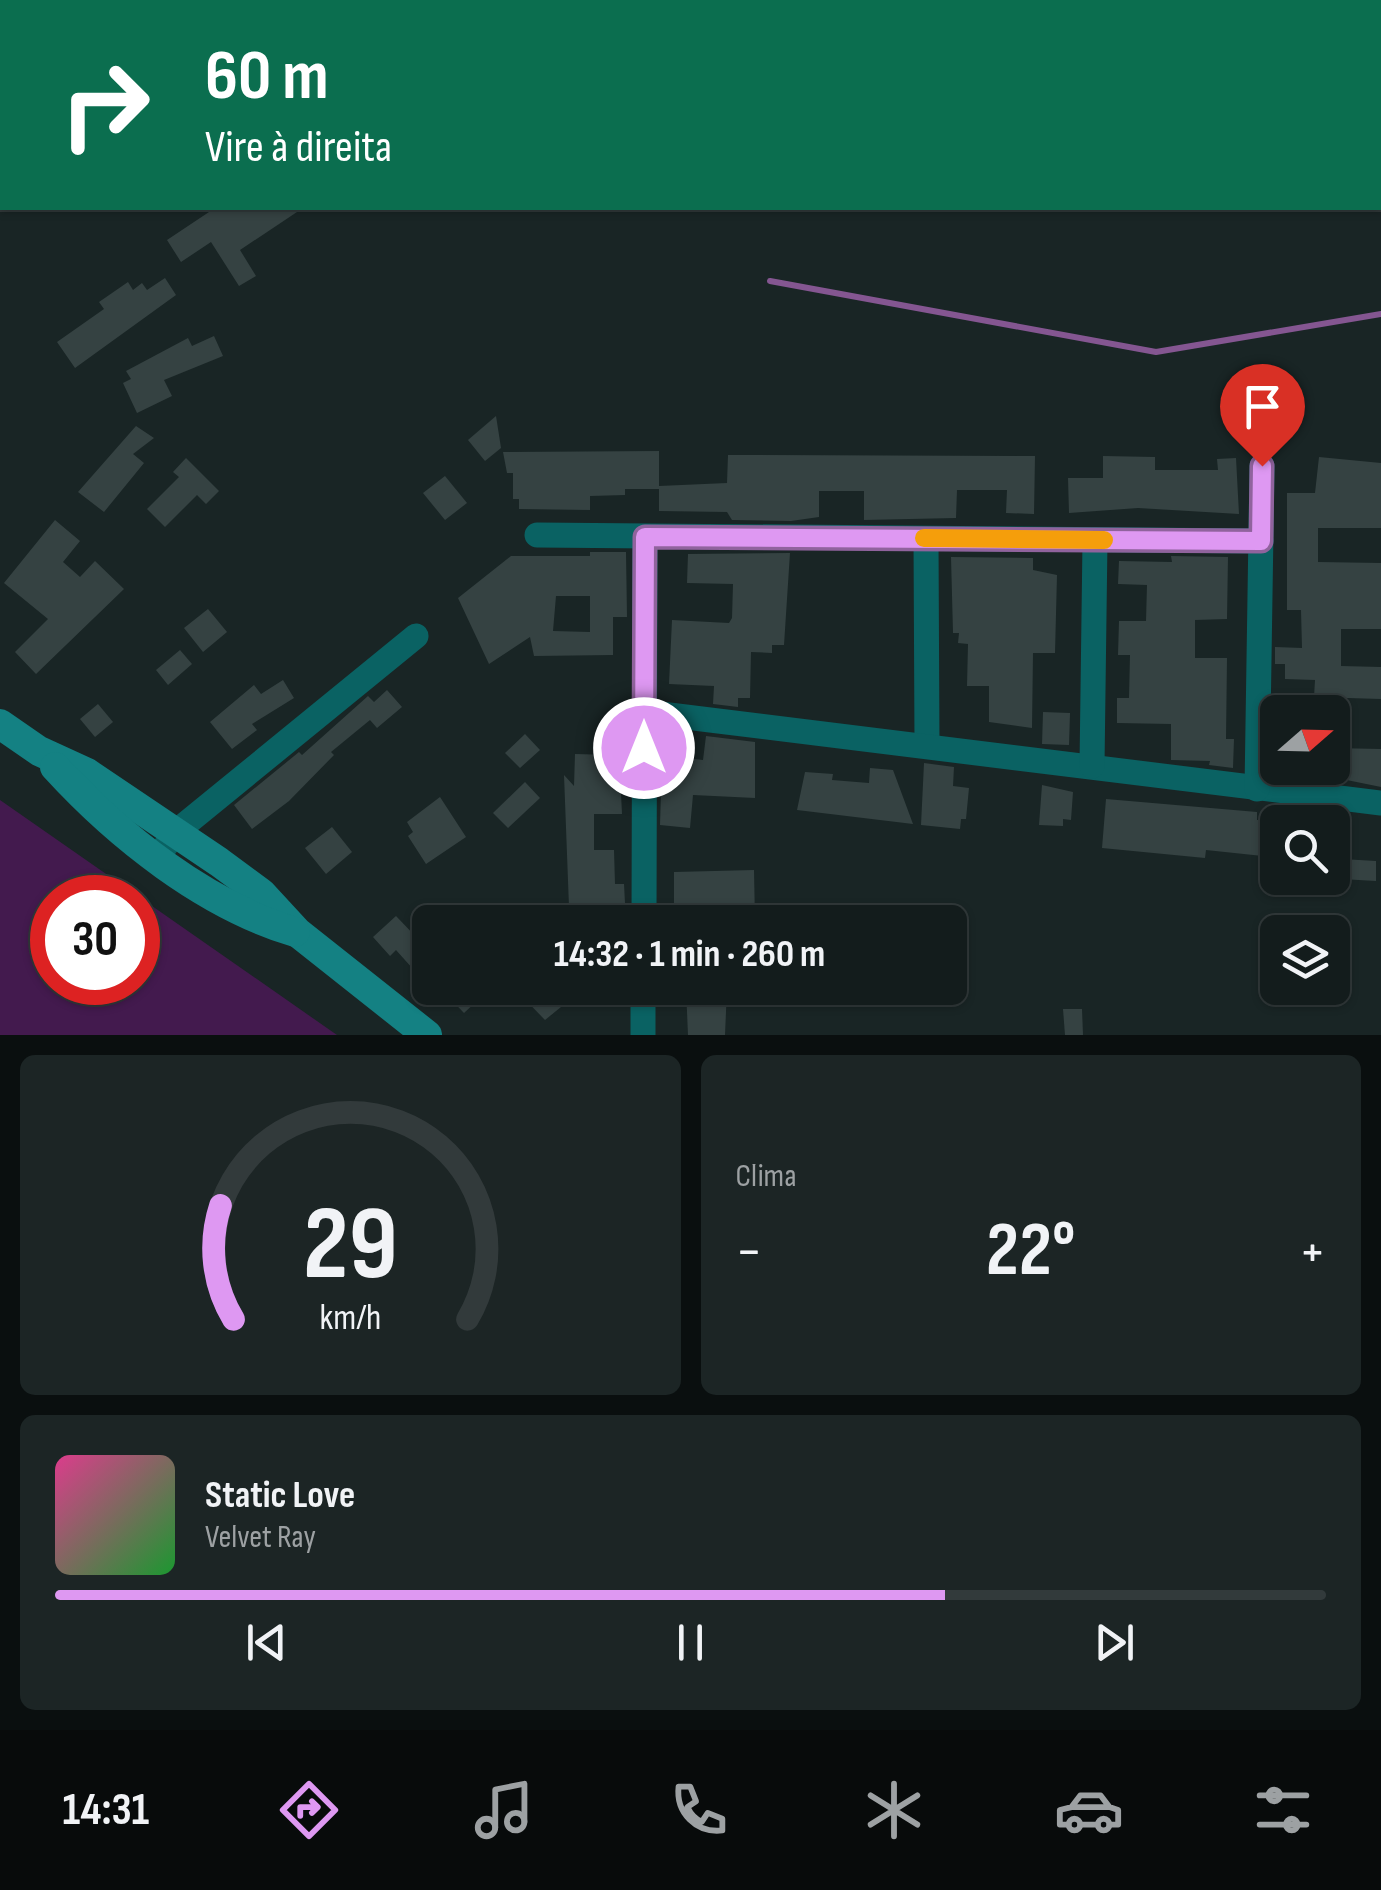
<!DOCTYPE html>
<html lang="pt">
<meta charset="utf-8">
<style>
:root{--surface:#131c1c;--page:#1c2525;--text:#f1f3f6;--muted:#9da1a3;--line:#323a3b;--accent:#de98f2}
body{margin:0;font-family:"Sofia Sans Condensed",sans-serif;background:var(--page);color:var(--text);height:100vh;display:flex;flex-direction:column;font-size:38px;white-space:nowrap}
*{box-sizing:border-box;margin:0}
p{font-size:32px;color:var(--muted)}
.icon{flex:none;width:55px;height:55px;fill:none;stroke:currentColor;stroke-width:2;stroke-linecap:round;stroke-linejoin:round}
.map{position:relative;height:1035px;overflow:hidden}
.sheet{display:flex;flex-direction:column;gap:20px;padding:20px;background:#0a0f0f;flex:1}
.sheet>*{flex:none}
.top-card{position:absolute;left:0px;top:0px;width:1382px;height:210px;box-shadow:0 2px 8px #0004,0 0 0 2px var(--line);background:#0b6e4f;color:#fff;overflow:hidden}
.needle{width:65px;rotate:70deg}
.fabs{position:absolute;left:1260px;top:695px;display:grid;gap:20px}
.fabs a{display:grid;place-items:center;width:90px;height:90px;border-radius:15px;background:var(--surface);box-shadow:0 2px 8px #0004,0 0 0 2px var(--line);font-size:50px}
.speed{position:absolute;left:30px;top:875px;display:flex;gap:20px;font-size:50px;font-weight:700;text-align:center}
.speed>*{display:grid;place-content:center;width:130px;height:130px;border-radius:50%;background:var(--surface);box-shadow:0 2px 8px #0004,0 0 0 2px var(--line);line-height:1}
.speed .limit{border:15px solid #d22;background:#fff;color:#111}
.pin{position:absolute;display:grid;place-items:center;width:85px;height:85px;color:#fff;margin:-102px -42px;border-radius:50% 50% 50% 0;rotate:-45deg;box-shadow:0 0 10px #0007}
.pin .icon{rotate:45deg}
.me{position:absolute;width:110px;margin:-55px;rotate:0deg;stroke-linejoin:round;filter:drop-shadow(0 0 8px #0008)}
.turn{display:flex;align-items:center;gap:35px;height:210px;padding:0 40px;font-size:45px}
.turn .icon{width:130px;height:130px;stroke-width:2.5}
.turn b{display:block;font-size:70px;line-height:85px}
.big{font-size:75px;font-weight:700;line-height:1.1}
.sheet .tile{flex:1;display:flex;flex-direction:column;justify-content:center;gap:15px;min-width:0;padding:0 35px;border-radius:15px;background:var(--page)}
.sheet .dial{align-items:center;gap:0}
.dial svg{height:260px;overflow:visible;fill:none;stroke:var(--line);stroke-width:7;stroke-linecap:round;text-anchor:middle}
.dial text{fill:var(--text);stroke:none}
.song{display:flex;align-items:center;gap:30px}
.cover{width:120px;height:120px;border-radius:15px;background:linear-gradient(135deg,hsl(330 70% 55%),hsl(130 70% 35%))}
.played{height:10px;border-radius:5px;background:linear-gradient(90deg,var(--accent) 70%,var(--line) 70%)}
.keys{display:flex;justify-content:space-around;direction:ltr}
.heat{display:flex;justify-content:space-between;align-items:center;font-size:55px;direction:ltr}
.sheet .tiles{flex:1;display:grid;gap:20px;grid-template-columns:1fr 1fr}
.tile:last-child{grid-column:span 2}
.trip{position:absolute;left:412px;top:905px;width:555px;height:100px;border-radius:15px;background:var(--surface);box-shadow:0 2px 8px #0004,0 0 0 2px var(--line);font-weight:700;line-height:100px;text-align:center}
.tabs{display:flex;height:160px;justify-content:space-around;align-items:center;background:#080b0b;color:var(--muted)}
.tabs .icon{width:70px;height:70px}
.tabs .active{color:var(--accent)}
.tabs b{font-size:45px;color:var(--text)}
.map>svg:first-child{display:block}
.green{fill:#431a4e;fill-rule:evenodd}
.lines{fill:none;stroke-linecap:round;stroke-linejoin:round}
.stream{stroke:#845691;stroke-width:6}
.building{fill:#354242;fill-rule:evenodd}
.street{stroke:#0a6263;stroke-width:25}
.secondary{stroke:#148183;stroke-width:30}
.route-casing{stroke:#90639d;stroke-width:25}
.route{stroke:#de98f2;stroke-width:18}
.slow{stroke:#f59e0b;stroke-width:18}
</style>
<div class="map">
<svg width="1381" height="1035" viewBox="0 0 1381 1035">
<rect width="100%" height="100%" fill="#192525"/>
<!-- green -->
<path class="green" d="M0 800 337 1035H0ZM52 898H138V982H52Z"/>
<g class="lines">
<!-- stream -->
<polyline class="stream" points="770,281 1156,352 1381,314"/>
</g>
<!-- building -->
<g class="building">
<polygon points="215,208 303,208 240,250 256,276 239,286 211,242 181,262 167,240"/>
<polygon points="165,278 176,295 75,368 57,342 104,309 99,302 128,282 133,290 142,283 147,290"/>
<polygon points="214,336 223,356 164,380 172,396 137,413 123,383 131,379 126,371 188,338 192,346"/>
<polygon points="496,416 501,448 485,461 468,440"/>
<polygon points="136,426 154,438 133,454 144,463 104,512 78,492"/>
<polygon points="659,451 659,489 625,489 625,495 590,496 590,510 519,509 519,499 513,499 513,473 507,473 503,452"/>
<polygon points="728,455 1035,456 1034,514 1006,513 1007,490 957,490 956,518 864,520 864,491 819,491 819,517 791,521 732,520 727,512 659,511 659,486 727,483"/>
<polygon points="1103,456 1155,457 1155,470 1218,470 1217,459 1236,458 1239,514 1138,508 1069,513 1068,478 1103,478"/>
<polygon points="1319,457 1381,463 1381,528 1318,528 1318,562 1381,563 1381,629 1341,629 1341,666 1381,667 1381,699 1314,697 1315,680 1285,679 1285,664 1275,664 1275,647 1302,648 1301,610 1287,610 1287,493 1315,493"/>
<polygon points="186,458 219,491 206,504 197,495 165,527 147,509 179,477 173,472"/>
<polygon points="445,476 467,503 445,520 423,493"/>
<polygon points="55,520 80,541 63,562 80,577 95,561 124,589 36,674 15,652 48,619 4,583"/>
<path d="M590 552H626L627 617H613V655L534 656 530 637 489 664 458 598 511 556H590ZM556 596H590V632L553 631Z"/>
<polygon points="790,553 784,645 772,645 772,653 751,652 750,698 738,698 738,707 713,704 714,686 669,684 672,620 729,623 732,618 733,584 687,583 688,554"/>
<polygon points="1171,556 1228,557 1227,619 1195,620 1195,658 1227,658 1226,739 1234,739 1233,768 1209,765 1210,761 1171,760 1171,724 1117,723 1117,698 1129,698 1130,655 1118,655 1119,621 1146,621 1147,585 1118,584 1119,561 1172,562"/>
<polygon points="951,557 1033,558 1033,570 1057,575 1055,653 1033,653 1032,728 989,722 989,686 967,686 968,644 958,643 959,633 953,633"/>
<polygon points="208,609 227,632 203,652 184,628"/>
<polygon points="180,650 192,664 168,685 156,670"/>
<polygon points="283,680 294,698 252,724 257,730 232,749 210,722 254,685 261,694"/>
<polygon points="387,690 402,707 377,728 370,720 331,752 334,755 289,801 252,829 234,805 299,752 302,755 368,696 374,702"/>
<polygon points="98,704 113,722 95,737 80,719"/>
<polygon points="1043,712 1070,713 1069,745 1042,744"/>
<polygon points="525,734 540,750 520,768 505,753"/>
<polygon points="706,736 755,742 755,798 693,795 690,828 660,825 661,792 664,792 668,756 703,760"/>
<polygon points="1332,748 1381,749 1381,787 1332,777"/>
<polygon points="575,754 613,755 613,772 620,772 622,814 594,814 594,850 614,850 615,884 624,884 626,922 577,922 574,907 569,907 564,775 574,786"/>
<polygon points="924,763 954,767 953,786 969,788 966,819 961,819 960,829 921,825"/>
<polygon points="870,768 893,770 913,824 797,810 805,772 833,774 832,780 869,783"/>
<polygon points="525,782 540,798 508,828 493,813"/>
<polygon points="1042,785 1073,792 1071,820 1063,819 1063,826 1039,825"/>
<polygon points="440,797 466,837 426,864 408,836 413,832 407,822"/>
<polygon points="1106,799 1257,812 1257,820 1276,821 1273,857 1206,850 1205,858 1102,848"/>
<polygon points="332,827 352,852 326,874 305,848"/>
<polygon points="1342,859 1376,861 1376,881 1341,879"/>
<polygon points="754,870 755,922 674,922 674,872"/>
<polygon points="396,916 418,939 430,929 430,988 396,950 390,956 373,937"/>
<polygon points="440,988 491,988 464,1013"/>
<polygon points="514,988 567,988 554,998 561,1007 545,1020"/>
<polygon points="686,988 727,988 725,1035 688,1035"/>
<polygon points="1063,1009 1082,1009 1083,1035 1065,1035"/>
</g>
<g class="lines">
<!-- street -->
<g class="street">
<polyline points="406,0 407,2"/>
<polyline points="0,29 2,31"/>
<polyline points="1380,71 1381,71"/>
<polyline points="537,535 1261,541"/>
<polyline points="926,539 927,746"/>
<polyline points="645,712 1381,803"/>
<polyline points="1092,766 1095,540"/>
<polyline points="1257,789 1262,466"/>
<polyline points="164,848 177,831 416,636"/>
<polyline points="644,922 645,537"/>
<polyline points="643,1035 643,988"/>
</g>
<!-- secondary -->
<g class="secondary">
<polyline points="0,724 39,751 87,773 219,862 261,893 297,932 427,1035"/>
<path d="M55 767C118 836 205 905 295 932"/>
</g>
</g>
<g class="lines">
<!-- route casing -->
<g class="route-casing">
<polyline id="route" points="644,748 645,537 1261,541 1262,466"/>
</g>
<!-- route -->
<use href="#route" class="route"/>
<!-- slow -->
<polyline class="slow" points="924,538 1104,540"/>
</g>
</svg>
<div class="fabs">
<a><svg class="needle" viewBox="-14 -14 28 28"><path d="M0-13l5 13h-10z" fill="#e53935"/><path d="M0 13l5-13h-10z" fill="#9da1a3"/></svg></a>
<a><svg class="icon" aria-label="search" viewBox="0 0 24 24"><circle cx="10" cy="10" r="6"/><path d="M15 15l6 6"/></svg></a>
<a><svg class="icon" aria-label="layers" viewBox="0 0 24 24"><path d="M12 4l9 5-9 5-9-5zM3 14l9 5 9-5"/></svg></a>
</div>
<div class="speed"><div class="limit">30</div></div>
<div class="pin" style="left:1262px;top:466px;background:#d93025"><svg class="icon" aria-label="arrive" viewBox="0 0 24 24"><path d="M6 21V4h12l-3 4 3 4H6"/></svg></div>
<svg class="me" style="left:644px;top:748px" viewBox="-20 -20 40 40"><circle r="17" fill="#de98f2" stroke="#fff" stroke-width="3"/><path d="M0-11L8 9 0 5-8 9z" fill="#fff"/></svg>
<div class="trip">14:32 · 1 min · 260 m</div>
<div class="top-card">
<div class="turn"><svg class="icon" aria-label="right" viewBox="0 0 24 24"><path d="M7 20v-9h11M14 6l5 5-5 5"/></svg><div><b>60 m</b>Vire à direita</div></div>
</div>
</div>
<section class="sheet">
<div class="tiles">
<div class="tile dial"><svg viewBox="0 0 100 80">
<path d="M14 69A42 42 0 1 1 86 69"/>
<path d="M14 69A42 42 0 0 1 10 34" stroke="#de98f2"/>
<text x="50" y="56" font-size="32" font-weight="700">29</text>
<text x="50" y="72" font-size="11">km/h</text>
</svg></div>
<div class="tile"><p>Clima</p>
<div class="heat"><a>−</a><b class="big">22°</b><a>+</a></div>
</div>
<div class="tile">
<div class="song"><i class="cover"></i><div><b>Static Love</b><p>Velvet Ray</p></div></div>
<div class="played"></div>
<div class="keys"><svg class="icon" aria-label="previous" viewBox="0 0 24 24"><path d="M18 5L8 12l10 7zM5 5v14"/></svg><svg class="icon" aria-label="pause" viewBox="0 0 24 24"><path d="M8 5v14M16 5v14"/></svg><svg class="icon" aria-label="next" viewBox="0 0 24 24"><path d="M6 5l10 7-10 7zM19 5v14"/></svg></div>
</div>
</div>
</section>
<nav class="tabs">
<b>14:31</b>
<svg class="icon active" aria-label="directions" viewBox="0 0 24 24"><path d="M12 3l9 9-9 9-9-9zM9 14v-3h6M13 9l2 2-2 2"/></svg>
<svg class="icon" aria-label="music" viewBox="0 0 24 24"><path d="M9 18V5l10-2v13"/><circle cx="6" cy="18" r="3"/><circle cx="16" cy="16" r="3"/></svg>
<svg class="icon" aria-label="phone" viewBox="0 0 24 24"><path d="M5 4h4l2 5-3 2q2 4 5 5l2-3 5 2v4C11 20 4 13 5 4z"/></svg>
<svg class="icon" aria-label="climate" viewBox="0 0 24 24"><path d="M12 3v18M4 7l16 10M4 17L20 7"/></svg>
<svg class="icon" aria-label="car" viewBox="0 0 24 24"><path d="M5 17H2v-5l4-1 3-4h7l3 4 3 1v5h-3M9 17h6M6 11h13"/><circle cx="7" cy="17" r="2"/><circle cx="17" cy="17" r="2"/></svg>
<svg class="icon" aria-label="filters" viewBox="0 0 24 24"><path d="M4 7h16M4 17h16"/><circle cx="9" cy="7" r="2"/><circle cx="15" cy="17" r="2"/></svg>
</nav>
